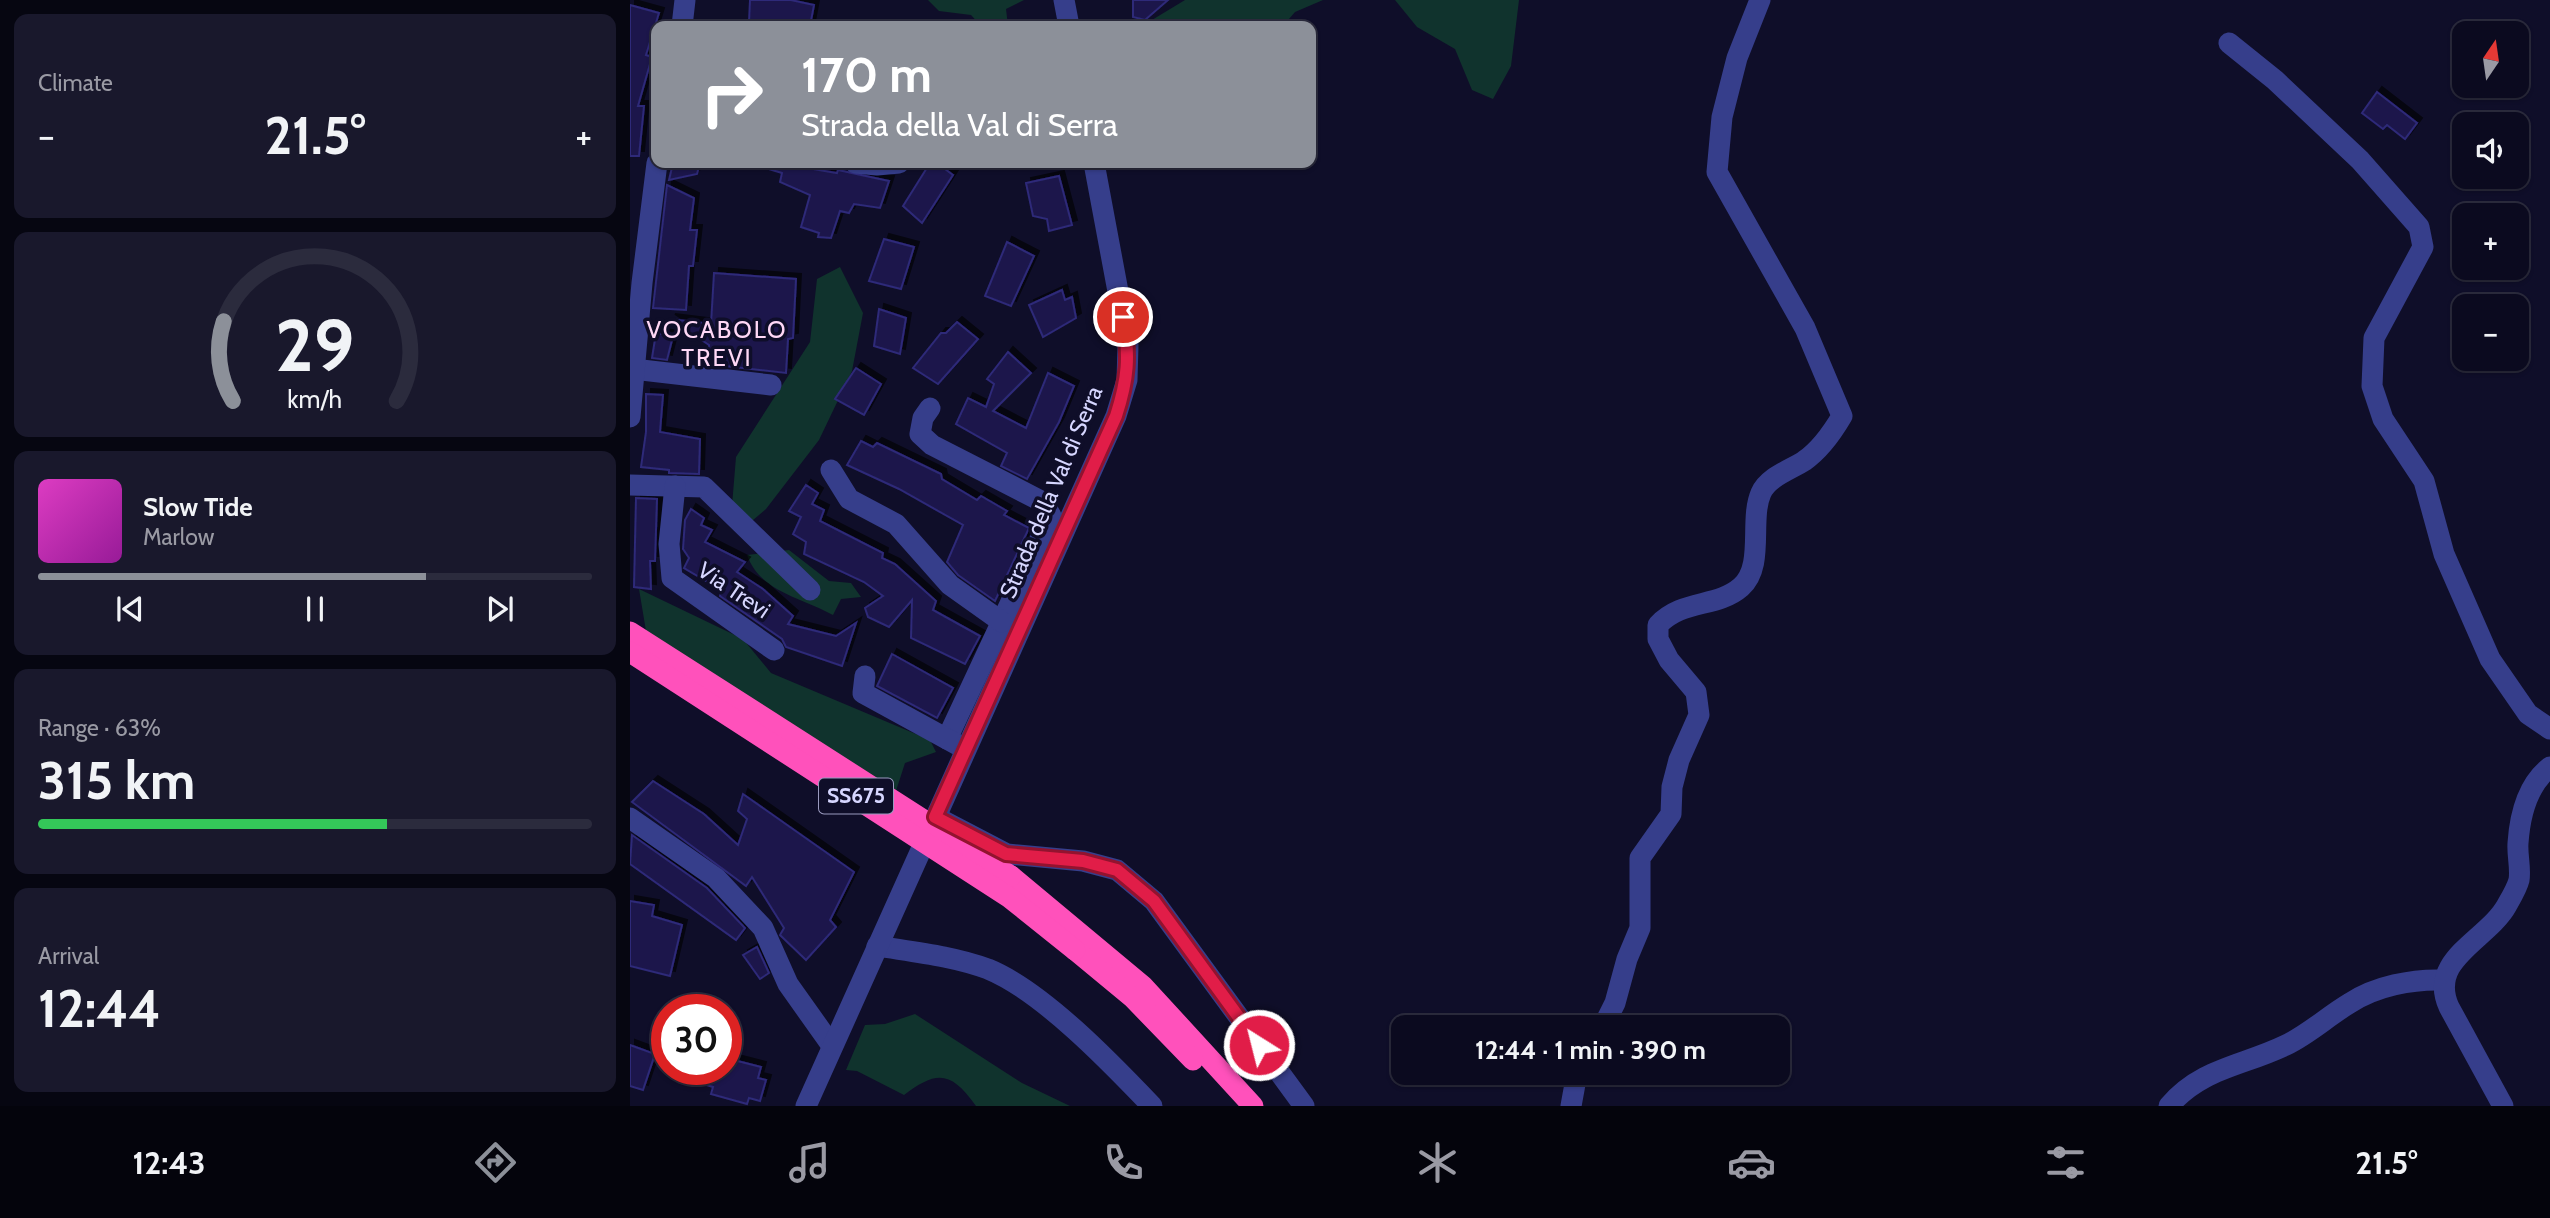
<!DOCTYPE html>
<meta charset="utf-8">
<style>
:root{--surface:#0b0a1f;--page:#19182c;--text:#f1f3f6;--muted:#9a9aa4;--line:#2b2b3d;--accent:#8c9099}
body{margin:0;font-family:Cabin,sans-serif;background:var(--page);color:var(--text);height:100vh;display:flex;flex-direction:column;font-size:26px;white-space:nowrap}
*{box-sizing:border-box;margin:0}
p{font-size:23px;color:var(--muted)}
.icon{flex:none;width:38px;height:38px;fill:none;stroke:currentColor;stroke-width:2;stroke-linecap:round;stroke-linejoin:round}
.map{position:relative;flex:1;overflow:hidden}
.side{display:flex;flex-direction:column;gap:14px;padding:14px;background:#060611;width:630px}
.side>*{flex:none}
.top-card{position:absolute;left:21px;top:21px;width:665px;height:147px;border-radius:14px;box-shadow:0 2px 5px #0004,0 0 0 2px var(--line);background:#8c9099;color:#fff;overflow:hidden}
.needle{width:46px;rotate:13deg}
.controls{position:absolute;left:1822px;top:21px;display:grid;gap:14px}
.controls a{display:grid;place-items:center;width:77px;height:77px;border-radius:14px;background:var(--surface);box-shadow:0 2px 5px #0004,0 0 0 2px var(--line);font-size:35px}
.speed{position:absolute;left:21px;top:994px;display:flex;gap:14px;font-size:35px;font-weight:700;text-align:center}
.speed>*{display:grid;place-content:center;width:91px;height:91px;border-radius:50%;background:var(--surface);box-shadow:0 2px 5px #0004,0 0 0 2px var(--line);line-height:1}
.speed .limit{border:10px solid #d22;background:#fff;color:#111}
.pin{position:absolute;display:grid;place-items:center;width:60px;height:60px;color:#fff;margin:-30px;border:4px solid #fff;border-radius:50%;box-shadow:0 2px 7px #0007}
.me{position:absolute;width:77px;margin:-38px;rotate:324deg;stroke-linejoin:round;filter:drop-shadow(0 0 5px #0008)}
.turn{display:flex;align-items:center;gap:24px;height:147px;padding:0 35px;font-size:32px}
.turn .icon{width:91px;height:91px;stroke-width:2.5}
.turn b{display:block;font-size:49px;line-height:60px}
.big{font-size:52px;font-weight:700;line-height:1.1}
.side .widget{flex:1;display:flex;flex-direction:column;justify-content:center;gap:10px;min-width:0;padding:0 24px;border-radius:14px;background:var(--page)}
.side .dial{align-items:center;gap:0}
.dial svg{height:182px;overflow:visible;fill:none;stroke:var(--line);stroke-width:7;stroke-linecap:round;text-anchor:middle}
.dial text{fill:var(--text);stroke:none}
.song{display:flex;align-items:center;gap:21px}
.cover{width:84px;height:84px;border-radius:10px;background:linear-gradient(135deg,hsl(310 70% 55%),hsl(300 70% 35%))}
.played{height:7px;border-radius:4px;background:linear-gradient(90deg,var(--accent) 70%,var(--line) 70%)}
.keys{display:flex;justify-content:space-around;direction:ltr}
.heat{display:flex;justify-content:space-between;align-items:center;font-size:38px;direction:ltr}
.charge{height:10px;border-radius:5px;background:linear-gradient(90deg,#34c759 63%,var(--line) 0)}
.trip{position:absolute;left:761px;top:1015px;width:399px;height:70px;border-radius:14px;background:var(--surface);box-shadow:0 2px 5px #0004,0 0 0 2px var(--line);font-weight:700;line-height:70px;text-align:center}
.menu{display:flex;height:112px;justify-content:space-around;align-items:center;background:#04040c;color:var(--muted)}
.menu .icon{width:49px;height:49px}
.menu .active{color:var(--accent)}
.menu b{font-size:32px;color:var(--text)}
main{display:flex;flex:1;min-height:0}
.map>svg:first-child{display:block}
.green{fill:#10332d}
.building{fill:#1c194b;stroke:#2e2979;stroke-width:2;filter:url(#shadow)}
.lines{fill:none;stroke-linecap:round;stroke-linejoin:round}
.minor{stroke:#363e8b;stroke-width:21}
.highway{stroke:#ff51bb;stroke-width:21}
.highway-bridge{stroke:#ff51bb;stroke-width:21}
.route-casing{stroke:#92132f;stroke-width:18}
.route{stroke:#e11d48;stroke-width:12}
.labels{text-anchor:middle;stroke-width:7;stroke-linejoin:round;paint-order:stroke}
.shield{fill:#0f0e29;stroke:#9a9abf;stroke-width:2}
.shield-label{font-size:21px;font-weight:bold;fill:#d6d6ff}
.street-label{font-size:23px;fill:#d6d6ff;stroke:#0f0e29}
.neighbourhood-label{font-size:24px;letter-spacing:2px;fill:#ffd8f6;stroke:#0f0e29}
</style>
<main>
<section class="side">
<div class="widget"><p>Climate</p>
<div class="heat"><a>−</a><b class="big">21.5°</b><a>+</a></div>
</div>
<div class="widget dial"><svg viewBox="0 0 100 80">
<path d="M14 69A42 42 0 1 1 86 69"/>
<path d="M14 69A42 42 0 0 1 10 34" stroke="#8c9099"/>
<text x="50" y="56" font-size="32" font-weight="700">29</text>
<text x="50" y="72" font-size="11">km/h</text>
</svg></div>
<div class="widget">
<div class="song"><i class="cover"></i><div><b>Slow Tide</b><p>Marlow</p></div></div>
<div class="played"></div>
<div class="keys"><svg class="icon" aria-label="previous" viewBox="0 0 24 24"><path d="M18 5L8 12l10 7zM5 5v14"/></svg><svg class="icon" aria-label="pause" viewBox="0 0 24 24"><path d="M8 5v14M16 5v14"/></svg><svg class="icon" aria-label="next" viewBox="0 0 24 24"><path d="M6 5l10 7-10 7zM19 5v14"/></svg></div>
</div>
<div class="widget"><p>Range · 63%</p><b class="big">315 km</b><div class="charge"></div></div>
<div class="widget"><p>Arrival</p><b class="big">12:44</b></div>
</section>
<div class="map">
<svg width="1920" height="1106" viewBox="0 0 1920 1106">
<defs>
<filter id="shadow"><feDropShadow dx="5" dy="-5" stdDeviation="0" flood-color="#0009"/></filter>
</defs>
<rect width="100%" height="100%" fill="#0f0e29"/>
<!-- green -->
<g class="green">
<polygon points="298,0 394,0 376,9 378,26 351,26 341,15 309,11"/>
<polygon points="555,0 693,0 665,12 653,26 512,26"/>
<polygon points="765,0 889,0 881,66 863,99 842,90 825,49 787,27"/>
<polygon points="210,267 233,313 222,371 189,440 136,509 109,532 101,518 106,457 180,342 187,279"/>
<path d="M159 550 199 581 221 583 231 597 211 599 203 615C172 597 131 593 117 555Z"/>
<polygon points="9,589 113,639 141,673 300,740 306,752 275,763 265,794 16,631"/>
<path d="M285 1014 392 1083 440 1106H346C321 1071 307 1070 274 1095L227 1071 216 1070 235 1025 255 1024Z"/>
</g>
<!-- building -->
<g class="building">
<polygon points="120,0 161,0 184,5 180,26 119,22"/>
<polygon points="503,0 538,0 515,20 503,17"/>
<polygon points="0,5 29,13 16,55 22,57 8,106 14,106 9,156 0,156"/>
<polygon points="1747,92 1787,123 1775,139 1757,125 1753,129 1732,113"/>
<polygon points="43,163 70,163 67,174 39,180"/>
<polygon points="130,163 178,163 177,168 207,173 208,170 259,181 250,208 224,204 219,213 210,211 201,238 188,237 189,233 171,227 180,195 150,182 152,173 129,166"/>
<polygon points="300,163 307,163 323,175 292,223 273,206"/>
<polygon points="429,176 442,225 419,231 417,219 403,216 396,183"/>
<polygon points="37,185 64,198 60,230 67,230 63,266 59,266 56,310 23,308"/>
<polygon points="254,239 284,247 271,289 239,281"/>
<polygon points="377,242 404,256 381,306 355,296"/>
<polygon points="84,273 166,279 163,338 158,339 156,373 78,364 79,345 40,319 81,324"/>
<polygon points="432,290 435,300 442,297 446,318 413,337 399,305"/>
<polygon points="249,309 276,318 270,354 244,346"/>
<polygon points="327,322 348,339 308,384 283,368 311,333 316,333"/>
<polygon points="26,333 43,336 37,360 22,358"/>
<polygon points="378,352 401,373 363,411 396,428 418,373 444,386 429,422 397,479 371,466 377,453 326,424 338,398 356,407 364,384 357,379"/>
<polygon points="226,368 251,384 234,415 205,399"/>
<polygon points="16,394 33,395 30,432 70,439 69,474 39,473 39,470 11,467 16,432"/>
<polygon points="231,441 243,447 247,443 311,474 312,479 347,500 351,496 377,511 374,515 399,528 365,601 328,575 317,562 333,525 269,489 217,465"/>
<polygon points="176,485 188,493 182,504 194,510 190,521 253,553 252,558 265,564 306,601 303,610 350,636 335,664 281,638 282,600 259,627 238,617 235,608 253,596 234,582 174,554 176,542 163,534 171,517 159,511"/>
<polygon points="6,498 27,499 25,561 20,561 21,589 4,587"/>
<polygon points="61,509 74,518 71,525 82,530 75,542 115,562 107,572 133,589 163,616 158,624 206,636 226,623 212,666 156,647 152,639 90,596 91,590 54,568 59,558 53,549 55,520"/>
<polygon points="262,654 323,688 307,718 247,686"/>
<polygon points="23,781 74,814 108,845 117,819 108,811 113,794 224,872 200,920 206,927 176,960 150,935 154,928 122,877 116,886 2,802"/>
<polygon points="2,835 77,888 115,928 106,940 0,864"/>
<polygon points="0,901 24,905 22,916 52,925 40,976 0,966"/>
<polygon points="127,947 139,973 130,979 113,955"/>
<polygon points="0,1045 25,1054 13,1090 0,1086"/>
<polygon points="96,1058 131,1067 128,1078 136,1080 130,1101 119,1098 117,1104 81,1094 83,1087 70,1083 74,1069 96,1069"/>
</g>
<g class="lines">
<!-- minor -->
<g class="minor">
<polyline points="434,0 439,26"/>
<polyline points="52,26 55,0"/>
<polyline points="1599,43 1645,80 1730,160 1789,227 1793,247 1744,338 1742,386 1753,419 1794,481 1814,554 1860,659 1898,714 1920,729"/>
<polyline points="225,163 247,165 269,163"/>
<polyline points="3,369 141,385"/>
<polyline points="300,408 293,418 290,434 302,445 413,502 421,516 317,739"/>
<polyline points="0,417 12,283 27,163"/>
<polyline points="201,470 219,499 266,524 320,585 372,622"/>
<polyline points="0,485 74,487 180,590"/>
<polyline points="45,486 39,544 42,578 144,650"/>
<polyline points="235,676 233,693 328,745"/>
<polyline points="0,818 86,878 133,928 158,984 202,1046"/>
<polyline points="308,818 377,854 453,861 487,870 524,901 674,1106"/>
<path d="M247 946C284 952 323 956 358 969 412 991 481 1063 522 1106"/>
<path d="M973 1027 985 1003 997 959 1010 928V858L1041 814 1042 787 1049 760 1069 715 1066 692 1039 660 1028 639V625C1052 599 1087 608 1111 587 1135 566 1119 520 1131 493 1138 477 1160 470 1174 461 1190 450 1202 433 1212 416L1175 328 1087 172 1092 117 1107 58 1130 0"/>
<polyline points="176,1106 486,416 497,380 498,345 464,163"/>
<polyline points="941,1106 947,1073"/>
<path d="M1539 1106C1571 1068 1613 1066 1656 1045 1679 1034 1698 1016 1720 1003 1746 986 1782 979 1813 980"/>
<path d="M1873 1106 1819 1007C1797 959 1858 940 1877 905 1881 898 1887 888 1889 880 1891 868 1887 855 1888 843 1890 814 1897 785 1920 767"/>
</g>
<!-- highway -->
<g class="highway">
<polyline points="381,876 513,986 623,1106"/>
<polyline points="445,950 503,998 563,1060"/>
</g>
<!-- highway-bridge -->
<g class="highway-bridge">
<polyline points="0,632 381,876"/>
<polyline points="0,652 380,898 445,950"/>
</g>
</g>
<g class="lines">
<!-- route casing -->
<g class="route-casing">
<path id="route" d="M493 317C500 356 498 379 486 416L305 817 376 854 453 861 487 870 524 901 629 1045"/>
</g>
<!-- route -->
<use href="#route" class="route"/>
</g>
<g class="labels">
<!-- shield labels -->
<rect class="shield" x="189" y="778.5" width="74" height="35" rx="5"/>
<g class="shield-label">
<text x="226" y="803">SS675</text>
</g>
<!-- street labels -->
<g class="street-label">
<text transform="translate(421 492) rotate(-67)" y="8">Strada della Val di Serra</text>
<text transform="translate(104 590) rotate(34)" y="8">Via Trevi</text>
</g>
<!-- neighbourhood labels -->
<g class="neighbourhood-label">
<text x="87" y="338">VOCABOLO<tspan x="87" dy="28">TREVI</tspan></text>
</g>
</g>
</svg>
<div class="controls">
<a><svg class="needle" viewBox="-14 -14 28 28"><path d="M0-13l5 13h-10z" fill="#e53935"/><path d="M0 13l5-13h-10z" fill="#9a9aa4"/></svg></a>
<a><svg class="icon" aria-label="sound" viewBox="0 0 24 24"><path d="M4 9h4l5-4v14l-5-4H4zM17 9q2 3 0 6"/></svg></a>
<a>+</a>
<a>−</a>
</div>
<div class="speed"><div class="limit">30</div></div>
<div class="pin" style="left:493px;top:317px;background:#d93025"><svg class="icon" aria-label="arrive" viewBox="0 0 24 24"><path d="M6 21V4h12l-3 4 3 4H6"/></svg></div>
<svg class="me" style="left:629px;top:1045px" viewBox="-20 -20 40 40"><circle r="17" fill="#e11d48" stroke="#fff" stroke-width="3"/><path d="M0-11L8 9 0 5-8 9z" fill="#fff"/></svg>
<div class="trip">12:44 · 1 min · 390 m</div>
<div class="top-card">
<div class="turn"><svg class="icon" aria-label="right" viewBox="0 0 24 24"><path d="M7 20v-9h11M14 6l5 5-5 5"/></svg><div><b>170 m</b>Strada della Val di Serra</div></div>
</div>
</div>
</main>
<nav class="menu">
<b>12:43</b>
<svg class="icon active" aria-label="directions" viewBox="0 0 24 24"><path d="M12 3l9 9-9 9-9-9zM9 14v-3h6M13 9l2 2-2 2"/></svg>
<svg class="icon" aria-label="music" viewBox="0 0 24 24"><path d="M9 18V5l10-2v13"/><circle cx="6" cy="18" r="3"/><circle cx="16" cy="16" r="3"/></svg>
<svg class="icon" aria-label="phone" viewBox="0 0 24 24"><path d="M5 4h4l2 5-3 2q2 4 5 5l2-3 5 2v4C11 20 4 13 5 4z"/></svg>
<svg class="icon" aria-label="climate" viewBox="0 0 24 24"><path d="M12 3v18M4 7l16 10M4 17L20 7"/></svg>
<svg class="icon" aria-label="car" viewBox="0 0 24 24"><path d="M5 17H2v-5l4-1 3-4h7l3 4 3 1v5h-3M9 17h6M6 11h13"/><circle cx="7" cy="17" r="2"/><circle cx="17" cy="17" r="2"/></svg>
<svg class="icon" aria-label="filters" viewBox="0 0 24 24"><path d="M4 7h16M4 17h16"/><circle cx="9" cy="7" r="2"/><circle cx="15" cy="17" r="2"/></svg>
<b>21.5°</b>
</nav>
